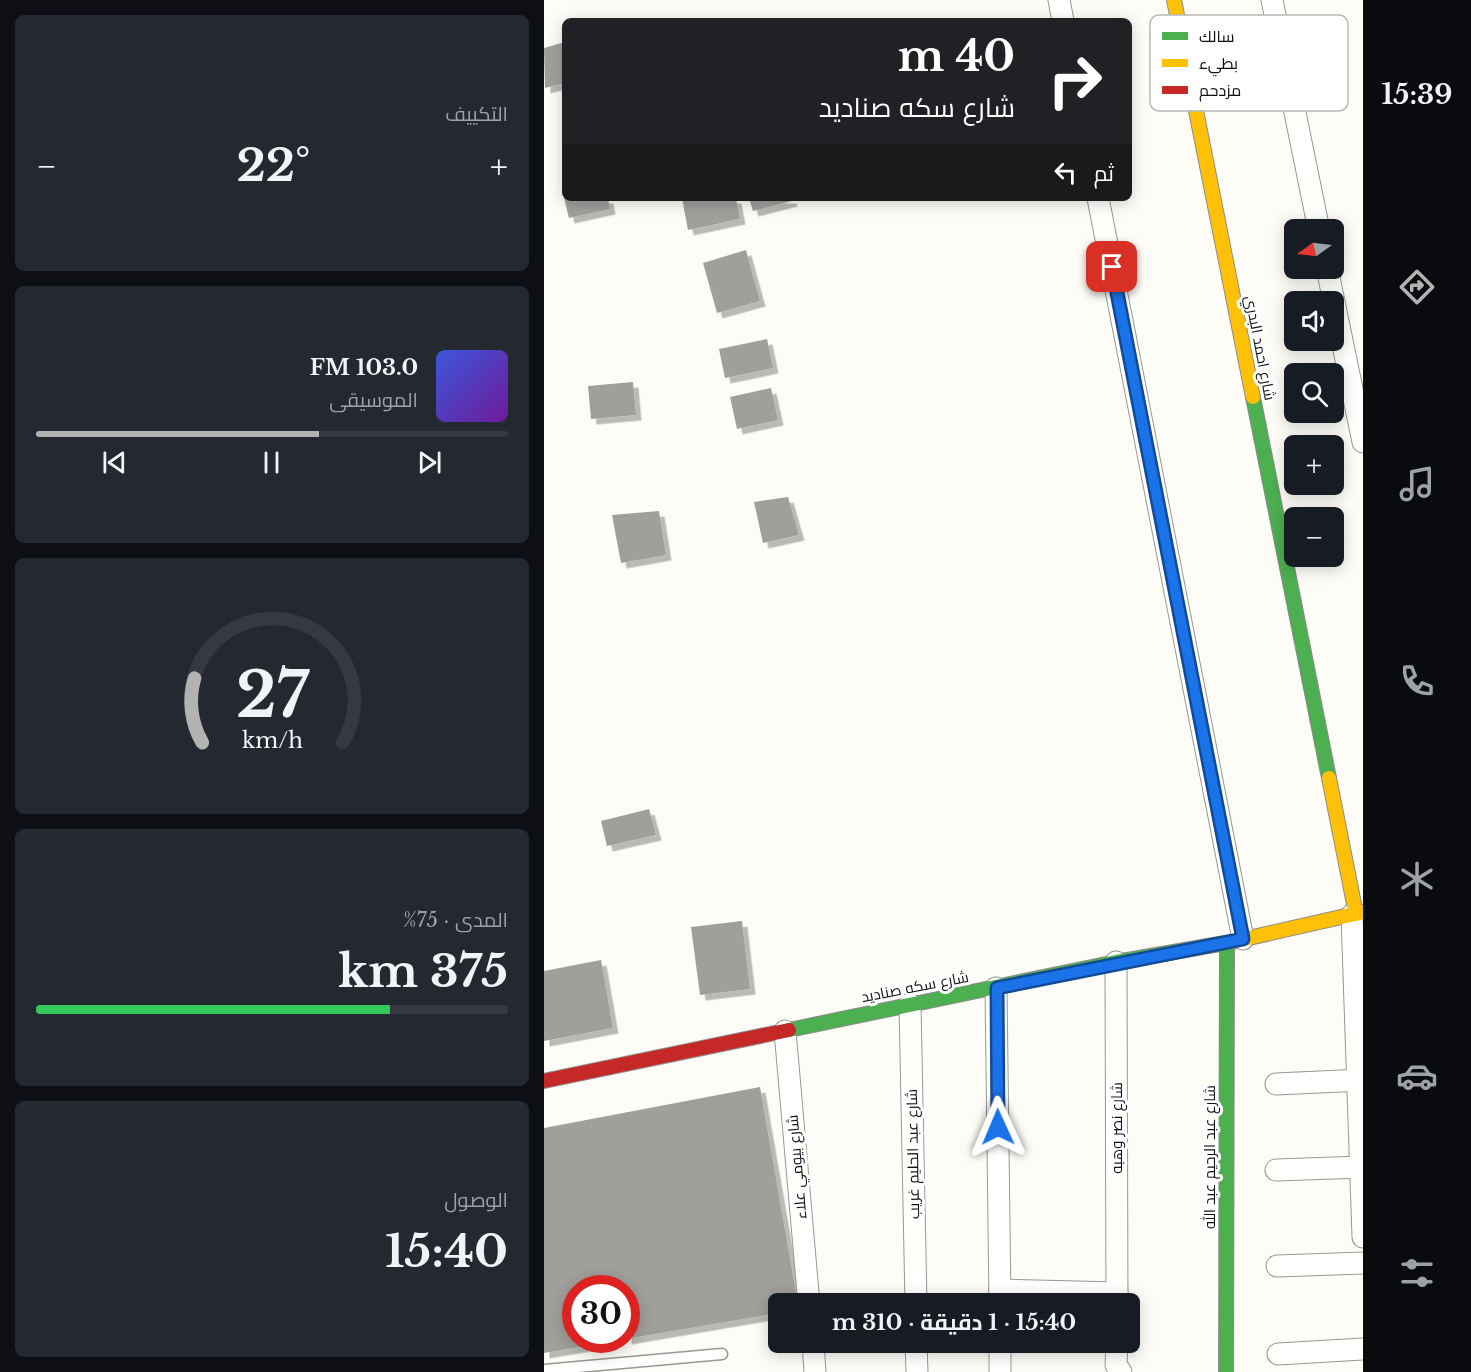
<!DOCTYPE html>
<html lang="ar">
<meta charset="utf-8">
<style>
:root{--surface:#171b24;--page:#242831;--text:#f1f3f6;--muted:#9ea1a6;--line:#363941;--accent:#b2b2b3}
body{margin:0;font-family:"Libre Baskerville",Cairo,serif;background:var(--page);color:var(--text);direction:rtl;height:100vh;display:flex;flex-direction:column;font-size:22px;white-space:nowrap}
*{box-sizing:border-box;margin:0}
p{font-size:20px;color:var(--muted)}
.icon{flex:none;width:33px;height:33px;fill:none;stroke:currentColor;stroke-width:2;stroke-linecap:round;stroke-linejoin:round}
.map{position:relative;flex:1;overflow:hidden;direction:ltr}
.details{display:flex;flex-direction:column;gap:15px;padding:15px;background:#0d0f14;width:544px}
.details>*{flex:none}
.hud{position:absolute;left:18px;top:18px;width:570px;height:183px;border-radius:9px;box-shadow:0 3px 15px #0003;direction:rtl;background:#202124;color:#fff;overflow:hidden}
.needle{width:39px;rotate:256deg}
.tools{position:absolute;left:740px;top:219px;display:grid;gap:12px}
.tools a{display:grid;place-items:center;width:60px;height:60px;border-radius:9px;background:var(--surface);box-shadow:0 3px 15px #0003;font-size:30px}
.speed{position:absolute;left:18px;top:1275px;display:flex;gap:12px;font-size:30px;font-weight:700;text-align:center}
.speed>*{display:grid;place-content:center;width:78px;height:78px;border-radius:50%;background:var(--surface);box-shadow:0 3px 15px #0003;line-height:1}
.speed .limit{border:9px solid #d22;background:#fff;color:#111}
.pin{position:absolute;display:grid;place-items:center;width:51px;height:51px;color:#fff;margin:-26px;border-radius:12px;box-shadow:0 3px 9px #0006}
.me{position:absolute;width:66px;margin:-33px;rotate:359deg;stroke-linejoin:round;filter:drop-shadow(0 0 4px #0008)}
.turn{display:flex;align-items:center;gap:21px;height:126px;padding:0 18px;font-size:27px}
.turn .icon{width:78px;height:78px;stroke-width:2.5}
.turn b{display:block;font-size:42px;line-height:51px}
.then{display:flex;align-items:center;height:57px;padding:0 18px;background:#0003;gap:12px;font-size:22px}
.big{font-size:45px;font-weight:700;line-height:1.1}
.details .tile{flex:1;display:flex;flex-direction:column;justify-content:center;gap:9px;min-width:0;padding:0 21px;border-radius:9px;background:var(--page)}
.details .dial{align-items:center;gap:0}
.dial svg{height:156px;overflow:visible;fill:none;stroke:var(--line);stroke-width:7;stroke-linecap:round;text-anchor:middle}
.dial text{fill:var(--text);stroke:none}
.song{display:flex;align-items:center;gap:18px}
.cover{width:72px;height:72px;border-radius:9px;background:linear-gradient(135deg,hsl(230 70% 55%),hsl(280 70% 35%))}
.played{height:6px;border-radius:3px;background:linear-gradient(90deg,var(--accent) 60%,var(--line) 60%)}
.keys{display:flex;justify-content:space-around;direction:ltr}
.heat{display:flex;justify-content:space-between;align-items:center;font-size:33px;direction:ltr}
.charge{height:9px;border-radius:4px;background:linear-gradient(90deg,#34c759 75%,var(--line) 0)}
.trip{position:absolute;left:224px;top:1293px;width:372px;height:60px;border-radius:9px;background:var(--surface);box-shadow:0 3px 15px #0003;font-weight:700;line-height:60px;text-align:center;direction:rtl}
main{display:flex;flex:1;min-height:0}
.tab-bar{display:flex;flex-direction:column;width:108px;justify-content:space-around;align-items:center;background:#090b0e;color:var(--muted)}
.tab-bar .icon{width:42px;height:42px}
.tab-bar .selected{color:var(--accent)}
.tab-bar b{font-size:27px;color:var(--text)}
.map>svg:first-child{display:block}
.building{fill:#a19f9c;filter:url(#shadow)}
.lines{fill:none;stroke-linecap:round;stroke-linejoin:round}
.lane-casing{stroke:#979795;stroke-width:13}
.street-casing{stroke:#979795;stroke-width:23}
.fast-casing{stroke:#8e8d8b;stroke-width:16}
.slow-casing{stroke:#8e8d8b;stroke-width:16}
.jam-casing{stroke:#8e8d8b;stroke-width:16}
.lane{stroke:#fffffe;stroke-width:10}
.street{stroke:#fffffe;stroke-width:21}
.fast{stroke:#4caf50;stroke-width:14}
.slow{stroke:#ffc107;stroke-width:14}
.jam{stroke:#c62828;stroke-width:14}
.route-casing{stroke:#114b97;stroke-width:15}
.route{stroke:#1a73e8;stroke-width:10}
.labels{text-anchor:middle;stroke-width:6;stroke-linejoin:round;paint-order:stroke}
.street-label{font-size:15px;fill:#111;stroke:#fff}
.key{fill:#fff;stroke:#b8b8b8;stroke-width:1.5}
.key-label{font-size:16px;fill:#111}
</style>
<main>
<nav class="tab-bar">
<b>15:39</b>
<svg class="icon selected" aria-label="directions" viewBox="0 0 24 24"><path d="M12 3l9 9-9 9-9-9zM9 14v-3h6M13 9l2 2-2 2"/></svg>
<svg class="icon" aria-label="music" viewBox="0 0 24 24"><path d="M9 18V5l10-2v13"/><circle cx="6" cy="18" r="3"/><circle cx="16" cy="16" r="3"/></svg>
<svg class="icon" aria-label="phone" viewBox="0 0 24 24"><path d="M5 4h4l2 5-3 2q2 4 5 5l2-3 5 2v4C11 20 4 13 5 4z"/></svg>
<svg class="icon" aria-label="climate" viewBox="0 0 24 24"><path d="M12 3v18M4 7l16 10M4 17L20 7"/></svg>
<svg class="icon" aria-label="car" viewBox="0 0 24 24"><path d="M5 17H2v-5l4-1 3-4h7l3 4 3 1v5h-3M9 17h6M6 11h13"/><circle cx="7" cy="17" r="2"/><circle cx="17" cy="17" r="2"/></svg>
<svg class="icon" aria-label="filters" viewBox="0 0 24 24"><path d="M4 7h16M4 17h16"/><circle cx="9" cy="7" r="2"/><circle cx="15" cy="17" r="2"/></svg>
</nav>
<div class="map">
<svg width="819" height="1372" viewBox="0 0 819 1372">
<defs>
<filter id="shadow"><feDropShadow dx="5.5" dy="5.5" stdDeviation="0" flood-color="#0004"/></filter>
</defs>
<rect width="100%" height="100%" fill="#fdfcf7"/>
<!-- building -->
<g class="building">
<polygon points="21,42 21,83 1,88 0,48"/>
<polygon points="20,198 64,198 66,209 25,218"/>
<polygon points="138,198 192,198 196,219 144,230"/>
<polygon points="205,198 247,198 248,201 209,211"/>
<polygon points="202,250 216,301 173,313 159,263"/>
<polygon points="223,339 229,368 181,378 175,349"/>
<polygon points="89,382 92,415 47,419 44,386"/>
<polygon points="227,388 234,420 193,429 186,397"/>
<polygon points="244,497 255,535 219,543 210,502"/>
<polygon points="115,511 122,555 77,563 68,515"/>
<polygon points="105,809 112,835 63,846 57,821"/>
<polygon points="198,921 206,989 156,995 147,927"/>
<polygon points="57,960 69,1028 0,1041 0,971"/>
<polygon points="216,1087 254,1304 234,1304 234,1313 82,1339 82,1288 32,1288 32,1340 71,1341 0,1353 0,1128"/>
</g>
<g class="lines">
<!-- lane casing -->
<g class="lane-casing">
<polyline id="lane" points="0,1370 178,1354"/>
</g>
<!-- street casing -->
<g class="street-casing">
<g id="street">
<polyline points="515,0 519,21"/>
<polyline points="728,0 775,230"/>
<polyline points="554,198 699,939"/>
<polyline points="783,268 819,442"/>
<polyline points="808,915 819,1237"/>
<polyline points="572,962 573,1304"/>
<polyline points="452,988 456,1304"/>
<polyline points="366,1004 372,1304"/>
<polyline points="241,1031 265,1304"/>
<polyline points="732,1084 819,1080"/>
<polyline points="732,1170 819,1167"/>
<polyline points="733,1266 819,1263"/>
<polyline points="456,1290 573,1293"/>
<polyline points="269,1342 271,1372"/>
<polyline points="372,1342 373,1372"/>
<polyline points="456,1342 456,1372"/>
<polyline points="573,1342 572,1365 577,1372"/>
<polyline points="734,1354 819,1349"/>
</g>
</g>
<!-- fast casing -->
<g class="fast-casing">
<g id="fast">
<polyline points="709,397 785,778"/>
<polyline points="245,1030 572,962 687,942"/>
<polyline points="682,1372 683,943"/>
</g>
</g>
<!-- slow casing -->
<g class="slow-casing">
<g id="slow">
<polyline points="630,0 709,397"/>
<polyline points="785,778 812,914"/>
<polyline points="687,942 819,912"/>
</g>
</g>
<!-- jam casing -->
<g class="jam-casing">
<polyline id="jam" points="0,1081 245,1030"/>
</g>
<!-- lane -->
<use href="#lane" class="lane"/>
<!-- street -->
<use href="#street" class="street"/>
<!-- fast -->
<use href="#fast" class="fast"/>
<!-- slow -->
<use href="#slow" class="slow"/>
<!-- jam -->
<use href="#jam" class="jam"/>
</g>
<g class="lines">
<!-- route casing -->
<g class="route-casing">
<polyline id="route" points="454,1127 453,988 699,939 568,267"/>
</g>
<!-- route -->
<use href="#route" class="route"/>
</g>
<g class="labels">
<!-- street labels -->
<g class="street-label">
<text transform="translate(716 348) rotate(79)" y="5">شارع احمد البدري</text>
<text transform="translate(371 987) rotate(-11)" y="5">شارع سكه صناديد</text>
<text transform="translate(573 1128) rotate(-90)" y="5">شارع نصر وهبه</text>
<text transform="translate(369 1154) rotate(-91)" y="5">شارع عبد الحليم غريب</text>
<text transform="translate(666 1157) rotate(-90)" y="5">شارع عبد الرحيم عبد الله</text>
<text transform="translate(253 1167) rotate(-95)" y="5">شارع بيومي علاء</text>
</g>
</g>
<!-- legend -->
<rect x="606" y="15" width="198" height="96" rx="9" class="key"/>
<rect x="618" y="32" width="26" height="8" fill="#4caf50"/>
<rect x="618" y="59" width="26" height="8" fill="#ffc107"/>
<rect x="618" y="86" width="26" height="8" fill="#c62828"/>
<g class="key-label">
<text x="655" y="42">سالك</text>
<text x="655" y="69">بطيء</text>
<text x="655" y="96">مزدحم</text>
</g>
</svg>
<div class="tools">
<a><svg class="needle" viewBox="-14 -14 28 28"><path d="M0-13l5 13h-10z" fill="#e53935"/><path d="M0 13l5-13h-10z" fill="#9ea1a6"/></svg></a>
<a><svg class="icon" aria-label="sound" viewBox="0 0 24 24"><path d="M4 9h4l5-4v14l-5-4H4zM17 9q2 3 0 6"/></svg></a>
<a><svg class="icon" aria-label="search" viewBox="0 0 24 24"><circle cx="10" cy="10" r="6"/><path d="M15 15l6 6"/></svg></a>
<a>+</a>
<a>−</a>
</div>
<div class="speed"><div class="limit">30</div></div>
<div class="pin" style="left:568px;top:267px;background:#d93025"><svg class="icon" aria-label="arrive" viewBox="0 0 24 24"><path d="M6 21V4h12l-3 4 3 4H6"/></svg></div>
<svg class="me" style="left:454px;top:1127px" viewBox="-20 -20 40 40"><path d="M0-17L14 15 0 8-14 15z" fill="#1a73e8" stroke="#fff" stroke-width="4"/></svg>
<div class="trip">15:40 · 1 دقيقة · 310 m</div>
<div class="hud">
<div class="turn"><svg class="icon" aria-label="right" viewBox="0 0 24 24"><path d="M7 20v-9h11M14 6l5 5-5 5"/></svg><div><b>40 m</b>شارع سكه صناديد</div></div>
<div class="then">ثم<svg class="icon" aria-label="left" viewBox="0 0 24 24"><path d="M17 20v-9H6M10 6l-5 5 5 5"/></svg></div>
</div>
</div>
<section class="details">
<div class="tile"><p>التكييف</p>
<div class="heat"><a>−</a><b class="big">22°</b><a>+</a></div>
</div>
<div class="tile">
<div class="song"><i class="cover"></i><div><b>103.0 FM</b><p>الموسيقى</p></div></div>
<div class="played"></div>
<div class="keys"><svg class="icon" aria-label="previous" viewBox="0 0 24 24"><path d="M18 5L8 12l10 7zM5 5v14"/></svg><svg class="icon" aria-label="pause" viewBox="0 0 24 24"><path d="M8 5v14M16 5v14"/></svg><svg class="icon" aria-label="next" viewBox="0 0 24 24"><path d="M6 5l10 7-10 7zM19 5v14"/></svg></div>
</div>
<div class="tile dial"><svg viewBox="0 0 100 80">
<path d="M14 69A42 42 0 1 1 86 69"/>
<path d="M14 69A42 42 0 0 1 10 36" stroke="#b2b2b3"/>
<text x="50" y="56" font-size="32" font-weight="700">27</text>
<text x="50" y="72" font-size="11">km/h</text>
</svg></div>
<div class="tile"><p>المدى · 75%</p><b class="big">375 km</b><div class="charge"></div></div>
<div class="tile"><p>الوصول</p><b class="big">15:40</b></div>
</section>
</main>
